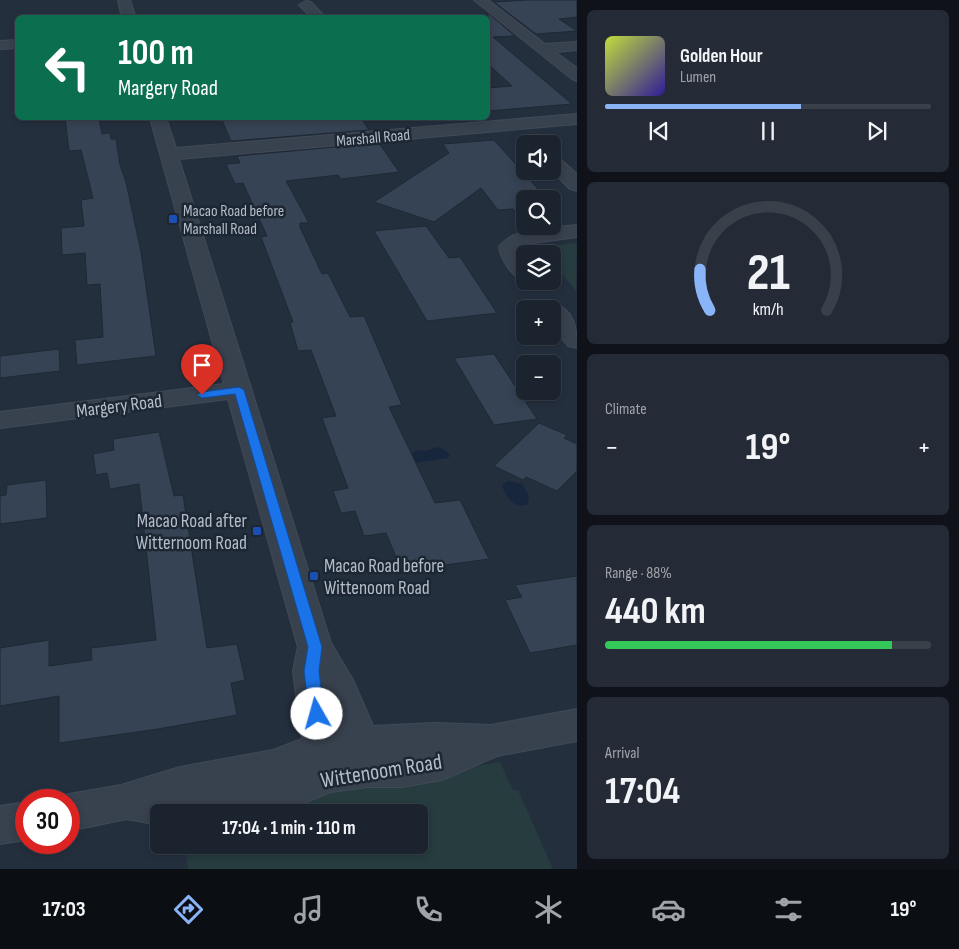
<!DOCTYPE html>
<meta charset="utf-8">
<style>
:root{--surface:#1b232e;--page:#242b36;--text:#f1f3f6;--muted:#a0a4aa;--line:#39404a;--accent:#8ab4f8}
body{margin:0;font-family:"Sofia Sans Condensed",sans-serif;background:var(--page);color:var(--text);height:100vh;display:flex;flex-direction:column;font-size:19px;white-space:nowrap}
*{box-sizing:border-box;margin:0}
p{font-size:16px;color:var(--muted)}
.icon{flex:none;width:28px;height:28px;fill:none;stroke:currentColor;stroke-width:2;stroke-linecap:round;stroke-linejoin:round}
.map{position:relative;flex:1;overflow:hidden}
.panel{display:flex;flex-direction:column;gap:10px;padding:10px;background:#0f1319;width:382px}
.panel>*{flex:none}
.hud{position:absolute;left:15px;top:15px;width:475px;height:105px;border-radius:8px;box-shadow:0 2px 8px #0003,0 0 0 1px var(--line);background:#0b6e4f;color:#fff;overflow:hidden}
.buttons{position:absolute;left:516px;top:135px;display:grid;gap:10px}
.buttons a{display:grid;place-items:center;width:45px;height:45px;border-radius:8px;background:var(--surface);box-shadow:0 2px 8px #0003,0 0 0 1px var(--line);font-size:25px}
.speed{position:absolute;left:15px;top:789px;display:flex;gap:10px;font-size:25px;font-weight:700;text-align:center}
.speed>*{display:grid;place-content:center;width:65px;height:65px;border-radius:50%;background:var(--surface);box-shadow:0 2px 8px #0003,0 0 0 1px var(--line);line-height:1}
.speed .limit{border:8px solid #d22;background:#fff;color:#111}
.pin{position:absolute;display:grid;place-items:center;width:42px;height:42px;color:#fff;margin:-51px -21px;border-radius:50% 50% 50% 0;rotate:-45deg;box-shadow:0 0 5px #0007}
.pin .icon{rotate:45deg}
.me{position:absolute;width:55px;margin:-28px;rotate:353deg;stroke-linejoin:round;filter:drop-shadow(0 0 4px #0008)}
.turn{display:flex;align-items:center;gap:18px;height:105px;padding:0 20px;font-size:22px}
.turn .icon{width:65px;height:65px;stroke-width:2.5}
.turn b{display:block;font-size:35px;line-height:42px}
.big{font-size:38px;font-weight:700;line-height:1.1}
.panel .tile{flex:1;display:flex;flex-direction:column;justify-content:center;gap:8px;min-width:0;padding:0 18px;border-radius:8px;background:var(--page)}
.panel .dial{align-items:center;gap:0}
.dial svg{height:130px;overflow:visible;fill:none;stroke:var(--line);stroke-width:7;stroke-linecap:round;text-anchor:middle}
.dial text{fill:var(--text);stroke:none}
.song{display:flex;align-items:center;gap:15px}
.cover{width:60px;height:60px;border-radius:8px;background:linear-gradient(135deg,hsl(70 70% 55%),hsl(250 70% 35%))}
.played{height:5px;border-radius:2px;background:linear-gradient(90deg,var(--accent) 60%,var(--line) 60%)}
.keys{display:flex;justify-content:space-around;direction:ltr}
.heat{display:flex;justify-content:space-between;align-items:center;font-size:28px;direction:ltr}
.charge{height:8px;border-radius:4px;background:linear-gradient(90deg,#34c759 88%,var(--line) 0)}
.trip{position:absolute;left:150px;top:804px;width:278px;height:50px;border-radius:8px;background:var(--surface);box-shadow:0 2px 8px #0003,0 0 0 1px var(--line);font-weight:700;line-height:50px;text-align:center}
.tabs{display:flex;height:80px;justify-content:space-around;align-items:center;background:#0b0e12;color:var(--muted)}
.tabs .icon{width:35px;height:35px}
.tabs .current{color:var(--accent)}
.tabs b{font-size:22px;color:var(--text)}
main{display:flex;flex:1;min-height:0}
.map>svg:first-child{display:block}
.green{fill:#263c3f}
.water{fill:#17263c}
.building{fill:#364354;stroke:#1f2835}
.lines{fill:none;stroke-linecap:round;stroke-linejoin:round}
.minor-casing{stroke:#414a57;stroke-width:2}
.minor{fill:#38414e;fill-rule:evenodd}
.route{fill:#1a73e8;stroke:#114b97}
.transit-dot{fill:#1a4fb4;stroke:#1d2633;stroke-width:2}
.labels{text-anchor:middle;stroke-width:5;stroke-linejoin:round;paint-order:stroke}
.far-street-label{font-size:16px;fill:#b4bcc9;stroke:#1d2633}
.far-poi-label{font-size:16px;fill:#b4bcc9;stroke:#1d2633;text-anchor:start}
.street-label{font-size:19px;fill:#b4bcc9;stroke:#1d2633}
.poi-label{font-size:19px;fill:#b4bcc9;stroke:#1d2633;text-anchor:end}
.near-street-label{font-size:22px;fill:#b4bcc9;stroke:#1d2633}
</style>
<main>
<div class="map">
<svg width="577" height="869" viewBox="0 0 577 869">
<rect width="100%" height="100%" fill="#242f3e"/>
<!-- green -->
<g class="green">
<polygon points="576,243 577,243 576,291 553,262 552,254 546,254 540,247"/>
<polygon points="500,762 513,790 518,790 553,869 188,869 186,851 200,848 200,845 419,845 419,812 201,812"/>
</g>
<!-- water -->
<g class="water">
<polygon points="438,447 446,451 450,455 448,458 415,463 411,454 416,450 425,451"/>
<path d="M508 481 522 484 529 496 528 504C515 510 505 497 502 485Z"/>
</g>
<!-- building -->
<g class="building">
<polygon points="528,0 577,0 577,17 559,19 577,31 536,34 494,2"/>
<polygon points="488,13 515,36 493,37 572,104 488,111 488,88 512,86 488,64"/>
<polygon points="65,118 99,118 102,134 110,133 111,139 116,139 120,165 126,182 141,252 156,356 77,365 75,340 103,337 100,284 87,285 85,253 62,255 61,228 84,226 81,200 93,198 81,150 69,151"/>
<polygon points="221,118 361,118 369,130 231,141"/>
<polygon points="494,140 547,199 525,199 525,215 518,215 513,209 498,210 481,188 434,222 374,202 449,153 443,144"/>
<polygon points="379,143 399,172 341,179 338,175 286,181 309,223 300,223 300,227 322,274 328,273 350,317 364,316 402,405 389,407 435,503 460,500 489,559 402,571 386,533 364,536 355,511 341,513 333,491 348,488 322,418 336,416 311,350 298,351 290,322 293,322 261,237 267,236 243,183 235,184 226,164 240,163 237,156"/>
<polygon points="426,226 449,258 460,257 497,313 427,321 374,231"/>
<polygon points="59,349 60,371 0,378 0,356"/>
<polygon points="494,354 537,419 494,425 454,358"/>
<polygon points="539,423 567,435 564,438 577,444 577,471 557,491 526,477 523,480 494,466"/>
<polygon points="159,432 174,496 183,495 207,648 237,644 245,680 231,683 237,715 158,729 59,743 59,696 0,706 0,648 49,640 49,666 92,660 91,648 156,640 139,484 110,489 107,473 96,475 93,454 114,450 113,439"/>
<polygon points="46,480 47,518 0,524 0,496 6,495 7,485"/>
<polygon points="577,576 577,645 530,653 505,600 522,597 515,585"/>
</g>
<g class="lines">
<!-- minor casing -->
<g class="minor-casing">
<g id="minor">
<polygon points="118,0 130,0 136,18 122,18"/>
<polygon points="474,0 488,0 545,44 577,42 577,50 555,52 577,68 577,81 572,79"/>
<polygon points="306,1 311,2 326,18 312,18 299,5"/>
<polygon points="18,40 18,48 0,49 0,41"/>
<polygon points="577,114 577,124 179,159 331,643 353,680 373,726 434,723 491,725 577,709 577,741 497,756 442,780 401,787 368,787 330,792 299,805 265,812 159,812 159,825 127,819 69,831 69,800 55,800 69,794 121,785 180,767 273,750 302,739 293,671 298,647 228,399 0,428 0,412 224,384 150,118 166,118 176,148"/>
<polygon points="552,156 558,157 577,174 577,191 570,189 552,171"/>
<path d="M577 225V237L533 243 521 249 525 259V281C512 277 501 260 499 247 514 226 553 228 577 225Z"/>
<path d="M552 303C575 309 577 329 577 348L568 346 552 326V309H541L544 305Z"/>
<polygon points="26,802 26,840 0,844 0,806"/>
</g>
</g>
<!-- minor -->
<use href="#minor" class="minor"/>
</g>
<!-- route -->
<polygon class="route" points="239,387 244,390 322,647 319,671 324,714 322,718 317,720 311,718 309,714 304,671 308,647 235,394 202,398 197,395 202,392"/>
<!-- markers -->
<g class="transit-dot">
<rect x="168" y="214" width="10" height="10" rx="2.5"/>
<rect x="252" y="526" width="10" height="10" rx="2.5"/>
<rect x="309" y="571" width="10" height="10" rx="2.5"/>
</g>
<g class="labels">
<!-- far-street labels -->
<g class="far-street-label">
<text transform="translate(373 137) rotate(-5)" y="6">Marshall Road</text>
</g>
<!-- far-poi labels -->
<g class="far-poi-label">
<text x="183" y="216">Macao Road before<tspan x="183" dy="18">Marshall Road</tspan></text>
</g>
<!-- street labels -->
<g class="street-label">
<text transform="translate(119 405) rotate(-7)" y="7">Margery Road</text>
</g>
<!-- poi labels -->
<g class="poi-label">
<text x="247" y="527">Macao Road after<tspan x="247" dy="22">Witternoom Road</tspan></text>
<text x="324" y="572" text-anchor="start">Macao Road before<tspan x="324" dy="22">Wittenoom Road</tspan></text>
</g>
<!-- near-street labels -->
<g class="near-street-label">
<text transform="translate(381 770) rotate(-9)" y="8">Wittenoom Road</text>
</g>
</g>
</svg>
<div class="buttons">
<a><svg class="icon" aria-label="sound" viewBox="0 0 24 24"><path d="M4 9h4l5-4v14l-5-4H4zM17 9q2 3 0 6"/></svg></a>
<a><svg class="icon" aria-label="search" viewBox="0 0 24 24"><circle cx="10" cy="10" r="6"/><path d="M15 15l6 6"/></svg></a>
<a><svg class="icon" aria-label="layers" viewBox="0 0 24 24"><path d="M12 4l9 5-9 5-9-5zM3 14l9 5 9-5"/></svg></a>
<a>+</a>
<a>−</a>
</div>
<div class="speed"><div class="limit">30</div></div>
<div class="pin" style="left:202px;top:395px;background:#d93025"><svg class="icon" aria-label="arrive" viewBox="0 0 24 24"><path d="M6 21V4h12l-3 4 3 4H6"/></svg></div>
<svg class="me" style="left:317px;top:714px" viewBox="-20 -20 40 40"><circle r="19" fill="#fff"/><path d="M0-13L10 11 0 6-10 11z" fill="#1a73e8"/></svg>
<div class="trip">17:04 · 1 min · 110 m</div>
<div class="hud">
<div class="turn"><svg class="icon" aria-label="left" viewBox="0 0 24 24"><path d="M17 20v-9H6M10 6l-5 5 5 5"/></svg><div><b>100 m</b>Margery Road</div></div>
</div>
</div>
<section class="panel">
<div class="tile">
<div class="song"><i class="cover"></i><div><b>Golden Hour</b><p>Lumen</p></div></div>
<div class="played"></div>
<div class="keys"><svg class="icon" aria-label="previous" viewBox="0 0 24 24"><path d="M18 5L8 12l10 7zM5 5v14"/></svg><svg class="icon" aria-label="pause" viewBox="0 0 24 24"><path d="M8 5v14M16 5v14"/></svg><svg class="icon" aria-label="next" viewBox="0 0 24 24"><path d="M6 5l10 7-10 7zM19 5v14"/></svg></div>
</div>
<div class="tile dial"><svg viewBox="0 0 100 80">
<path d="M14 69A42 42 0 1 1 86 69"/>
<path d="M14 69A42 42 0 0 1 8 44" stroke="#8ab4f8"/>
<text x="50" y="56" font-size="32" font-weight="700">21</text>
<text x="50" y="72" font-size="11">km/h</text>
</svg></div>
<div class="tile"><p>Climate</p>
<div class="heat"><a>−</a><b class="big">19°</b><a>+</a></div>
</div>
<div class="tile"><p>Range · 88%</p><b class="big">440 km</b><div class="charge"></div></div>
<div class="tile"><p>Arrival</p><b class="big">17:04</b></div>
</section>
</main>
<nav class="tabs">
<b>17:03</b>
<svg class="icon current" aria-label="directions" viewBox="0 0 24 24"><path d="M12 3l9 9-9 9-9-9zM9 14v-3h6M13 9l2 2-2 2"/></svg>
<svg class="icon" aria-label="music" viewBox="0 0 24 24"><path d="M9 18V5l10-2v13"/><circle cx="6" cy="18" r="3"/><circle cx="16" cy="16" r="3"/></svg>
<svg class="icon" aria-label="phone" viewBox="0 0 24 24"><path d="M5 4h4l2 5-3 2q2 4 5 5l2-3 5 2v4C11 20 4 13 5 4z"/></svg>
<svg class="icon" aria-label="climate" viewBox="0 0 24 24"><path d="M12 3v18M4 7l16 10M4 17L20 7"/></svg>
<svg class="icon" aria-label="car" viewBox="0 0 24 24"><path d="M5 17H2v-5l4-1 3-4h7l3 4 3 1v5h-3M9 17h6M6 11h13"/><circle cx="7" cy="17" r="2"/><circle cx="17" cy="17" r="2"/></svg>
<svg class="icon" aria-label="filters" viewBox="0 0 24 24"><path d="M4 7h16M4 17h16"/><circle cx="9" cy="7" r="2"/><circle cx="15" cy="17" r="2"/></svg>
<b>19°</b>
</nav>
